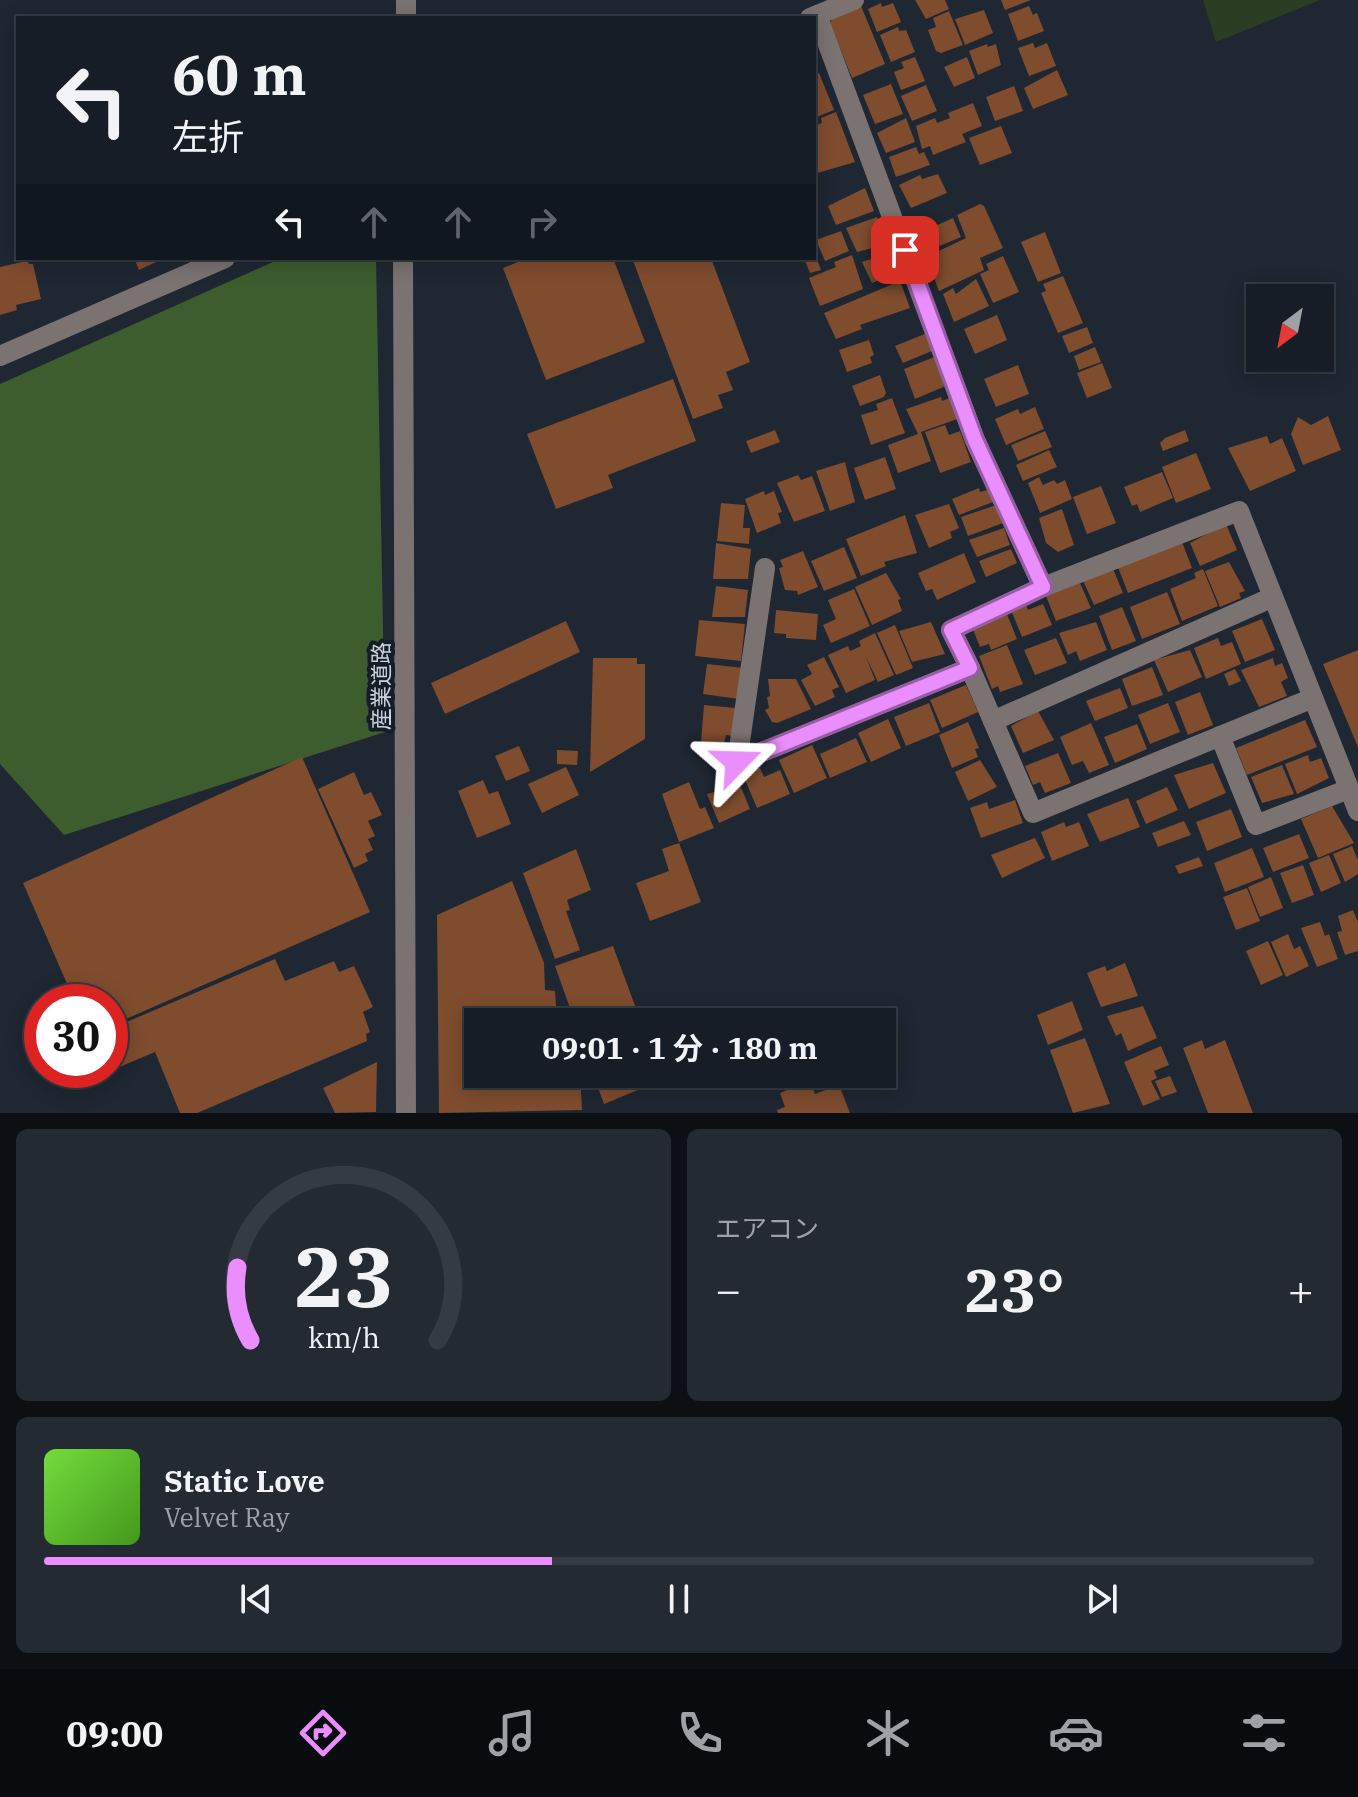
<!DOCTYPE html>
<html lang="ja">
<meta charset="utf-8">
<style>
:root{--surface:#161d26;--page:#232a32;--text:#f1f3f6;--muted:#9ea2a7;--line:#353b43;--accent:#ea8dfd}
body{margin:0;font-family:"IBM Plex Serif","Noto Sans JP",serif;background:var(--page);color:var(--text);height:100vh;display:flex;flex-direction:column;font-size:30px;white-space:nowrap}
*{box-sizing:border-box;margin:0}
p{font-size:26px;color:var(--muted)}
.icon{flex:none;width:44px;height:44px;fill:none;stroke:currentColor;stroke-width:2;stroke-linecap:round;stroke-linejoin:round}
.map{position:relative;height:1113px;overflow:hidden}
.side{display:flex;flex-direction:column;gap:16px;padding:16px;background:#0c1015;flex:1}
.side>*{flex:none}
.top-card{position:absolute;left:16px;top:16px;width:800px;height:244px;border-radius:0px;box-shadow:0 4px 20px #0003,0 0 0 2px var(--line);background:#161d26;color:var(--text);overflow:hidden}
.needle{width:52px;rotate:212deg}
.fabs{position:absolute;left:1246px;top:284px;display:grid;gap:16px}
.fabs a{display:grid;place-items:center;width:88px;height:88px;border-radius:0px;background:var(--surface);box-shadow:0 4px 20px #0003,0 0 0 2px var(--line);font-size:40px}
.speed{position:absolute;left:24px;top:984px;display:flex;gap:16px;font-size:40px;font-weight:700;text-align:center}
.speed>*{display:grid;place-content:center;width:104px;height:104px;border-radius:50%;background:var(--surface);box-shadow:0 4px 20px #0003,0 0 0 2px var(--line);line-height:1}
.speed .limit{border:12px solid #d22;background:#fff;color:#111}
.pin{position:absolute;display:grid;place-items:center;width:68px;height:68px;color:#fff;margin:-34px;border-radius:16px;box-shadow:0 4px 12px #0006}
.me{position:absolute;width:88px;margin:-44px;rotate:68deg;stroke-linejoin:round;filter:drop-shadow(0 0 6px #0008)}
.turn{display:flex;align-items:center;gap:28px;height:168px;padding:0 24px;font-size:36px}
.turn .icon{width:104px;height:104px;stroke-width:2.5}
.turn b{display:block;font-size:56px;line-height:68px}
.lanes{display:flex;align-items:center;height:76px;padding:0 24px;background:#0003;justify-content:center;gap:40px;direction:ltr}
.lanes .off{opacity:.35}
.big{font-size:60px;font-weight:700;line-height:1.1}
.side .widget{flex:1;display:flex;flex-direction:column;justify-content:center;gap:12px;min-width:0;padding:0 28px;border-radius:12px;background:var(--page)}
.side .dial{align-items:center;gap:0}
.dial svg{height:208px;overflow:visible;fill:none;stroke:var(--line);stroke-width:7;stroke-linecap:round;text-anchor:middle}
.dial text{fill:var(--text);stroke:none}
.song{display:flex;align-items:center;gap:24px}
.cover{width:96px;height:96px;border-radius:12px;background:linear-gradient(135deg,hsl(100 70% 55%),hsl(100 70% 35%))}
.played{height:8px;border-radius:4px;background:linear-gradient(90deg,var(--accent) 40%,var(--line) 40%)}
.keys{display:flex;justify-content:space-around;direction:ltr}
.heat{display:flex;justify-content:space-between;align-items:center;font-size:44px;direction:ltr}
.side .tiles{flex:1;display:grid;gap:16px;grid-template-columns:1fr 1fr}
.widget:last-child{grid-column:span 2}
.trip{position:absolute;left:464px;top:1008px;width:432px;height:80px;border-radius:0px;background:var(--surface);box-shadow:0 4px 20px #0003,0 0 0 2px var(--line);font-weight:700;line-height:80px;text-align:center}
.menu{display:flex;height:128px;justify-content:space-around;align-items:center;background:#090c0f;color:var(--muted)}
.menu .icon{width:56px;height:56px}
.menu .on{color:var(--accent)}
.menu b{font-size:36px;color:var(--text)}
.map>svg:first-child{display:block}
.green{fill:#2b3e23}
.forest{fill:#3d5d2e}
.building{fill:#7f4c2e}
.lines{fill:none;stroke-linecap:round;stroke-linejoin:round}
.minor{stroke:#7b7272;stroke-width:20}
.route-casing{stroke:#985ca4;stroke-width:20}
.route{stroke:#ea8dfd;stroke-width:14}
.labels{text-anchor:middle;stroke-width:8;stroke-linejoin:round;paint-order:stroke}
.street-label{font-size:22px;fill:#ccd2da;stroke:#141e28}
</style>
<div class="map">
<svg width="1358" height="1113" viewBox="0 0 1358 1113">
<rect width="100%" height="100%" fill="#1e2732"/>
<!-- green -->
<polygon class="green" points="1203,0 1320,0 1216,42"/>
<!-- forest -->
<polygon class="forest" points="282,258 376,258 385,732 64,835 0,764 0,384"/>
<!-- building -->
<g class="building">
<polygon points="915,0 945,0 949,9 926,19"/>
<polygon points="1001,0 1031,0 1005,10"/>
<polygon points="881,3 882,7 893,3 901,22 877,32 868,9"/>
<polygon points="861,6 885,64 852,78 830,23 833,18"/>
<polygon points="1029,6 1033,15 1037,13 1044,31 1018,41 1008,14"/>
<polygon points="984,10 993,33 965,45 955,19"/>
<polygon points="949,11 963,45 941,53 936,51 928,30 936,27 933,18"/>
<polygon points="898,27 899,31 906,30 915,52 891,62 880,35"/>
<polygon points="1033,43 1035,48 1047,43 1056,66 1029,76 1018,48"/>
<polygon points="987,44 988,47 996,44 1001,65 978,75 969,51"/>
<polygon points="915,57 925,81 901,90 894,72 904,68 901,62"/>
<polygon points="967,57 975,78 954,87 944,67"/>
<polygon points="1057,70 1068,95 1033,109 1024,88"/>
<polygon points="819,73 834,110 814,118 814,75"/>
<polygon points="891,84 903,114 875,124 863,95"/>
<polygon points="926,85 937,111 912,121 901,96"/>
<polygon points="1014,86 1023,111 995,121 986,97"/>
<polygon points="973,103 982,126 962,134 966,142 933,155 930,146 922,149 916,126 935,118 937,123 950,118 948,113"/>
<polygon points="836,112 855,162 814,174 814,126 822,123 821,118"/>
<polygon points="906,118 915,142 886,153 877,133"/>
<polygon points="1001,126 1012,153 980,165 969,138"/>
<polygon points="916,147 919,154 924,152 930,165 896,177 889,157"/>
<polygon points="938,174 947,193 911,208 899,185 920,175 922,179"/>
<polygon points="865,188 874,211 836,225 828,206"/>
<polygon points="980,204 984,206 1003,248 980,258 984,270 939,291 926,257 966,238 957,215"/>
<polygon points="877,217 888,244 857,252 846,228"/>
<polygon points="953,218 961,237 930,250 922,232"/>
<polygon points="841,231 849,251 825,261 816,240"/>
<polygon points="1045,232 1061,273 1038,282 1021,242"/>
<polygon points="814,252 821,270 810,273 804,258 814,258"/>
<polygon points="889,253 898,273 872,283 862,262"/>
<polygon points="852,255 863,289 820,306 809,278 836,267 834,262"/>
<polygon points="1003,256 1019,292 993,303 980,274 989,270 986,264"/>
<polygon points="134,258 154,258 156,262 139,270"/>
<polygon points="528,258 613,258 645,342 546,380 503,268"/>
<polygon points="632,258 711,258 750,362 726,372 733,390 718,395 723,408 693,419"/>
<polygon points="27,261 29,264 33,264 41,299 16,305 17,310 0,315 0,267"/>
<polygon points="1063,276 1083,323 1058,333 1041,293 1046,291 1043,284"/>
<polygon points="976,279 989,306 954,322 943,294 953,288 956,294"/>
<polygon points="900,281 910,308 860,325 862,329 836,339 824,313"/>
<polygon points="997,315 1007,340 975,354 964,329"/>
<polygon points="1087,327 1093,343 1069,353 1062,336"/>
<polygon points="927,333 934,350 903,363 895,346"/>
<polygon points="869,340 874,355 870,357 872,363 847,372 839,350"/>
<polygon points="1095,347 1101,362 1079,370 1074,356"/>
<polygon points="937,356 948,385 915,399 904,369"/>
<polygon points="1102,363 1112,388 1087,398 1077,373"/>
<polygon points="1018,365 1029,394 996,407 984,379"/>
<polygon points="880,375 886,393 884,397 860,406 852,386"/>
<polygon points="673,379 696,441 608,475 613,488 556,509 527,434"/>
<polygon points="941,397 942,401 952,397 960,418 921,432 931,461 898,473 888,445 918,434 906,409"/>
<polygon points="892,398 905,433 871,445 861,415 878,410 876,404"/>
<polygon points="1035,407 1044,429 1006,445 995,419 1018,409 1020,414"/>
<polygon points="1328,416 1341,450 1303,465 1291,434 1298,417 1311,425"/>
<polygon points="945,425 949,435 960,431 971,462 940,473 925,432"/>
<polygon points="775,430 780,442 751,453 746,441"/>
<polygon points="1185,430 1189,441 1163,451 1160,443 1165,438"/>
<polygon points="1045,431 1052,447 1018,461 1011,445"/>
<polygon points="1267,436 1270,444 1282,438 1296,471 1250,491 1228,448"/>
<polygon points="1049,450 1057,467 1023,481 1016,465"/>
<polygon points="1196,453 1211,489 1176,503 1162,467"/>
<polygon points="885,457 896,489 865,500 854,468"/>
<polygon points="845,462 855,502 830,511 816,471"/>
<polygon points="1162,472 1173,498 1140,512 1137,504 1132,506 1124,487"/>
<polygon points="798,475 801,480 812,476 825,511 794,522 777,483"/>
<polygon points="1039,477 1043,485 1054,480 1057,484 1065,480 1072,499 1040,513 1028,483"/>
<polygon points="1101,486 1116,523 1087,534 1073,497"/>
<polygon points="979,488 980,492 987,490 993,502 959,515 952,499"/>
<polygon points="764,491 765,495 774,491 782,512 778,513 781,523 757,533 745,499"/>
<polygon points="721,503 745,505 743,528 750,528 749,544 717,541"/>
<polygon points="949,504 959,528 950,532 952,538 929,548 915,515"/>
<polygon points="996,505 1003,523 968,536 961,517"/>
<polygon points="1062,509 1074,545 1058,552 1046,543 1039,518"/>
<polygon points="905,515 917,553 884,562 886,566 861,576 846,539"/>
<polygon points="1226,524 1237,550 1200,566 1190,543"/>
<polygon points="1004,528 1010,545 977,557 969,540"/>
<polygon points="1182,542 1192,568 1128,593 1116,562"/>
<polygon points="716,543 751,549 748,579 713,579"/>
<polygon points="844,547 857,578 824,591 811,561"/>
<polygon points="1011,549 1017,563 986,577 979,561"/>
<polygon points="803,551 818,587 798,595 797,591 785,590 779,568 783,567 780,560"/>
<polygon points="964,553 976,582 937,600 932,589 926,591 918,573"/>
<polygon points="1229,562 1245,591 1239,593 1241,598 1220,607 1205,571"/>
<polygon points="1111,564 1123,593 1094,605 1081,576"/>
<polygon points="1203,569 1218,606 1182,621 1170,589 1196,578 1194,573"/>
<polygon points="886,573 901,599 898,600 902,611 872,625 855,587"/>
<polygon points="1080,583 1091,608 1056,621 1046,596"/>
<polygon points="716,586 748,590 745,617 712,617"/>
<polygon points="854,589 870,626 831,643 823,625 836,619 828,600"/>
<polygon points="1167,592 1180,624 1142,639 1130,607"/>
<polygon points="1024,599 1028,610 1043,604 1052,625 1022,637 1009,605"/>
<polygon points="1122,607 1136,641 1112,650 1099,616"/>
<polygon points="776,610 818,614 816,640 786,638 786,634 774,633"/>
<polygon points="1006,612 1017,639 991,650 989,644 980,647 972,627"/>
<polygon points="1262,619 1275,650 1245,662 1232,631"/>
<polygon points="699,620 745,624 741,661 695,656"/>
<polygon points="566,621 580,652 445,714 431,683"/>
<polygon points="931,622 945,654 912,662 899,631"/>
<polygon points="1096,622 1107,650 1080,661 1076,651 1068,655 1059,633"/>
<polygon points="895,625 913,668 896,675 877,633"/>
<polygon points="875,633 894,675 878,682 866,657 875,680 846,693 828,655 848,646 850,651 861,646 859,641"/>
<polygon points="1056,638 1067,663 1035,675 1024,650"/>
<polygon points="1218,638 1221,646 1232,642 1241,664 1206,679 1194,648"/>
<polygon points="1007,645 1023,684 1000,692 998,686 992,689 979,656"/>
<polygon points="1190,650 1202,677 1168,692 1154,660"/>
<polygon points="1358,650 1358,747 1323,664"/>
<polygon points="824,657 839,687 832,690 835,697 815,706 801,680 812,674 807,665"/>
<polygon points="593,658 637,658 637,664 645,664 645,739 590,772"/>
<polygon points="1273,658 1275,666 1282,663 1288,678 1281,682 1287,696 1259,707 1241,670"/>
<polygon points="707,664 744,668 739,699 703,694"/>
<polygon points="1152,667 1163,695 1132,706 1122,679"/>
<polygon points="1235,669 1241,681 1229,686 1224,674"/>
<polygon points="768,679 796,679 811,709 777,723 772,722 765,710 769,708 767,697 770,696"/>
<polygon points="966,685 978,712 942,728 930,700"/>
<polygon points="1120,688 1128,708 1095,721 1086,701"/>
<polygon points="1200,692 1213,725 1188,735 1175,702"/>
<polygon points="929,703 940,732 906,746 894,717"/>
<polygon points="1168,703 1180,732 1150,744 1138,715"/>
<polygon points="704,705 736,708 733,736 726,735 723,748 700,755"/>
<polygon points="1038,711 1054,740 1023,753 1011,726"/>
<polygon points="888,719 901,748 871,762 858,733"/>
<polygon points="1305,720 1317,747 1247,775 1236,748"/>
<polygon points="968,722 979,748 975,749 978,757 952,768 939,735"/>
<polygon points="1091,723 1109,765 1089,773 1083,761 1072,765 1060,737"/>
<polygon points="1137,724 1147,749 1115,763 1104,737"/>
<polygon points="856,738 867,762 830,778 820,754"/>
<polygon points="812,745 827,778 794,793 779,760"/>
<polygon points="519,746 530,771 506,781 495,756"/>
<polygon points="557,750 578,751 577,765 557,764"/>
<polygon points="1058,753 1071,783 1045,793 1040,782 1033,785 1025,766"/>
<polygon points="1308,755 1310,762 1321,758 1329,778 1297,794 1285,764"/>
<polygon points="302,757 370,912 110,1026 110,1002 75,1002 23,883"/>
<polygon points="980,760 997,787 968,801 955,772"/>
<polygon points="1213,763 1226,793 1189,809 1174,775"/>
<polygon points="1282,765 1294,794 1262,803 1251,777"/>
<polygon points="566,767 579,795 542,813 528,784"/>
<polygon points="760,768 764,777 780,770 790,794 757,808 743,775"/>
<polygon points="354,772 364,795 371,792 382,815 368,821 375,836 368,839 373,850 365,854 368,861 354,868 318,789"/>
<polygon points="483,780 489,794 498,791 511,824 477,838 458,791"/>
<polygon points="689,782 700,809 705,807 714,828 679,842 662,794"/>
<polygon points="740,785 750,809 719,823 707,794"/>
<polygon points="1167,787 1178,810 1146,824 1136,801"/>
<polygon points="1128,798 1140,827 1100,842 1087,814"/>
<polygon points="1015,800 1023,823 981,838 970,808 987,802 989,809"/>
<polygon points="1332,806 1354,843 1318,858 1301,819"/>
<polygon points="1231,809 1242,837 1207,851 1196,822"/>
<polygon points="1184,821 1191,835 1158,847 1152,833"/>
<polygon points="1064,822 1066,827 1079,822 1089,846 1052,861 1041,832"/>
<polygon points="1299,834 1309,858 1273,872 1263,848"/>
<polygon points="1035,838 1045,858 1002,878 991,855"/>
<polygon points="679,843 701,902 650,921 636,883 669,871 662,849"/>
<polygon points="1352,846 1358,860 1358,874 1345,882 1333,854"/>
<polygon points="1252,848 1264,877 1225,892 1214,863"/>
<polygon points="576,849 591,890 567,900 570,910 566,911 580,950 555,959 523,873"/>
<polygon points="1329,855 1341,883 1321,892 1309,863"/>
<polygon points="1199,857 1203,866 1179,874 1175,866"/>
<polygon points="1303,865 1314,895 1292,903 1280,873"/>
<polygon points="1271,877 1283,908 1260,917 1248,887"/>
<polygon points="512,881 544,963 545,990 555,991 557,1019 568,1022 478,1022 478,1074 580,1074 582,1110 439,1113 437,915"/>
<polygon points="1247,888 1260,921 1236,930 1223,897"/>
<polygon points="1353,910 1358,922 1358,951 1345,955 1337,932 1342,931 1338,916"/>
<polygon points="1320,922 1325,936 1329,934 1338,959 1317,967 1301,928"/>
<polygon points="1288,934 1294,949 1300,946 1309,966 1286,977 1271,942"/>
<polygon points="1268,941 1283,975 1261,985 1246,951"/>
<polygon points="613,946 641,1022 575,1022 555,966"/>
<polygon points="275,959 285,981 334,961 339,972 354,966 373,1007 363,1012 370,1032 366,1034 367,1041 197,1113 180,1113 155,1052 110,1071 110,1029"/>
<polygon points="1125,963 1138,996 1101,1007 1087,973 1105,966 1107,971"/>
<polygon points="1072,1001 1083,1030 1048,1045 1037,1015"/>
<polygon points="1143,1006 1157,1038 1128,1051 1121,1033 1116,1036 1107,1016"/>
<polygon points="1085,1038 1110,1104 1073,1113 1050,1050"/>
<polygon points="1202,1040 1205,1049 1225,1040 1253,1113 1208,1113 1183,1048"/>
<polygon points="1161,1046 1169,1065 1154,1071 1157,1078 1151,1081 1160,1099 1143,1106 1124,1062"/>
<polygon points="377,1062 376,1112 335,1113 323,1088"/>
<polygon points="593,1074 660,1074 662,1080 604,1104"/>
<polygon points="1170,1076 1177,1092 1162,1097 1155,1081"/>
<polygon points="810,1080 815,1094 839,1085 850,1113 778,1113 777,1110 785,1107 780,1093"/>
</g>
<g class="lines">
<!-- minor -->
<g class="minor">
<polyline points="817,15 975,440 1043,587"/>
<polyline points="406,18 406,0"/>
<polyline points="810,18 854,0"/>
<polyline points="403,258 406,1113"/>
<polyline points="0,356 225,258"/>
<polyline points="765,568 737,762 970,668 951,630 1043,587 1239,511 1358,811"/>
<polyline points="970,668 1033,813 1313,698"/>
<polyline points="993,721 1273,597"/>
<polyline points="1220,736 1256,825 1349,789"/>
</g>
</g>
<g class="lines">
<!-- route casing -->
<g class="route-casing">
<polyline id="route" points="737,762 970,668 951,630 1043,587 975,440 905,250"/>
</g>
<!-- route -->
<use href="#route" class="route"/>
</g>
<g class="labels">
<!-- street labels -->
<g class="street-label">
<text transform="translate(381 686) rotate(-90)" y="8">産業道路</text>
</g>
</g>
</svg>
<div class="fabs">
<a><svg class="needle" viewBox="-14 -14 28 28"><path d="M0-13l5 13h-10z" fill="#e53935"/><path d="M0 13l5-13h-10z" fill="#9ea2a7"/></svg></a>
</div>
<div class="speed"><div class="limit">30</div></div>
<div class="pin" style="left:905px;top:250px;background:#d93025"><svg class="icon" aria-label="arrive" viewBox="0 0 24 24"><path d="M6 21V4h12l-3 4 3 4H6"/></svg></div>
<svg class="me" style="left:737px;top:762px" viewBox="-20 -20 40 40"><path d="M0-17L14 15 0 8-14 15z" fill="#ea8dfd" stroke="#fff" stroke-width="4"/></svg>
<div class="trip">09:01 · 1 分 · 180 m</div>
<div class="top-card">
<div class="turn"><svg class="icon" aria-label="left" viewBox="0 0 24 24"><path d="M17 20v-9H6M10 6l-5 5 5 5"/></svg><div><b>60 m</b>左折</div></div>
<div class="lanes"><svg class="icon" aria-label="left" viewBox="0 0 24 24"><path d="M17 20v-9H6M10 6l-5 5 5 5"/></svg><svg class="icon off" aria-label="ahead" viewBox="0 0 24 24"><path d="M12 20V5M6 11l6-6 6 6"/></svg><svg class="icon off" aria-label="ahead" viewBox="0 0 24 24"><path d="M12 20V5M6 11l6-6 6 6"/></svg><svg class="icon off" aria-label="right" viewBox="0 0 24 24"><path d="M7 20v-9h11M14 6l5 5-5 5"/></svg></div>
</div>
</div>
<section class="side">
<div class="tiles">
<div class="widget dial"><svg viewBox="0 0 100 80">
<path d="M14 69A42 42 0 1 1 86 69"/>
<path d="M14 69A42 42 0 0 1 9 41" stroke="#ea8dfd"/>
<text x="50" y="56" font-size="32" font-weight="700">23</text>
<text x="50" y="72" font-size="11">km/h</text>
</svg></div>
<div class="widget"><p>エアコン</p>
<div class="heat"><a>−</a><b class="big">23°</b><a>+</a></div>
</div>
<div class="widget">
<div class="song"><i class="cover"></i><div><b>Static Love</b><p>Velvet Ray</p></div></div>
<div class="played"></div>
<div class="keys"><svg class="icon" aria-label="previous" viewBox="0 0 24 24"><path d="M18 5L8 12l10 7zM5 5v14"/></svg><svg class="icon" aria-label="pause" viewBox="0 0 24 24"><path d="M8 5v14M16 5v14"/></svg><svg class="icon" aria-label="next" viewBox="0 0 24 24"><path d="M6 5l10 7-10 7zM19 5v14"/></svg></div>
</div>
</div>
</section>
<nav class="menu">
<b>09:00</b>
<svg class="icon on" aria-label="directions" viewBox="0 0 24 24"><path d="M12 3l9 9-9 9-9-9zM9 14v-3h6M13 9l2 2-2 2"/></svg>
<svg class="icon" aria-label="music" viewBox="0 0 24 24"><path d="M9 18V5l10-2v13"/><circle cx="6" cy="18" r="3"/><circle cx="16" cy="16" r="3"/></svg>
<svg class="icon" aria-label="phone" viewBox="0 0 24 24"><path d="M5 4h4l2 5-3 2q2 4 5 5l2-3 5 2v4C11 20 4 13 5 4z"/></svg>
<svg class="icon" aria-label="climate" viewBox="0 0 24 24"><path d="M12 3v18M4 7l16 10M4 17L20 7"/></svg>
<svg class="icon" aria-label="car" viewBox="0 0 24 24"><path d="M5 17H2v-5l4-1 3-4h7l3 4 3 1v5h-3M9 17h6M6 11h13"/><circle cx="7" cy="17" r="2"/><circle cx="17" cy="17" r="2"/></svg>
<svg class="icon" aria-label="filters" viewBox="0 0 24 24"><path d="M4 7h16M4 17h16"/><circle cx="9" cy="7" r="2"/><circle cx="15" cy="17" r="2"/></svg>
</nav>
